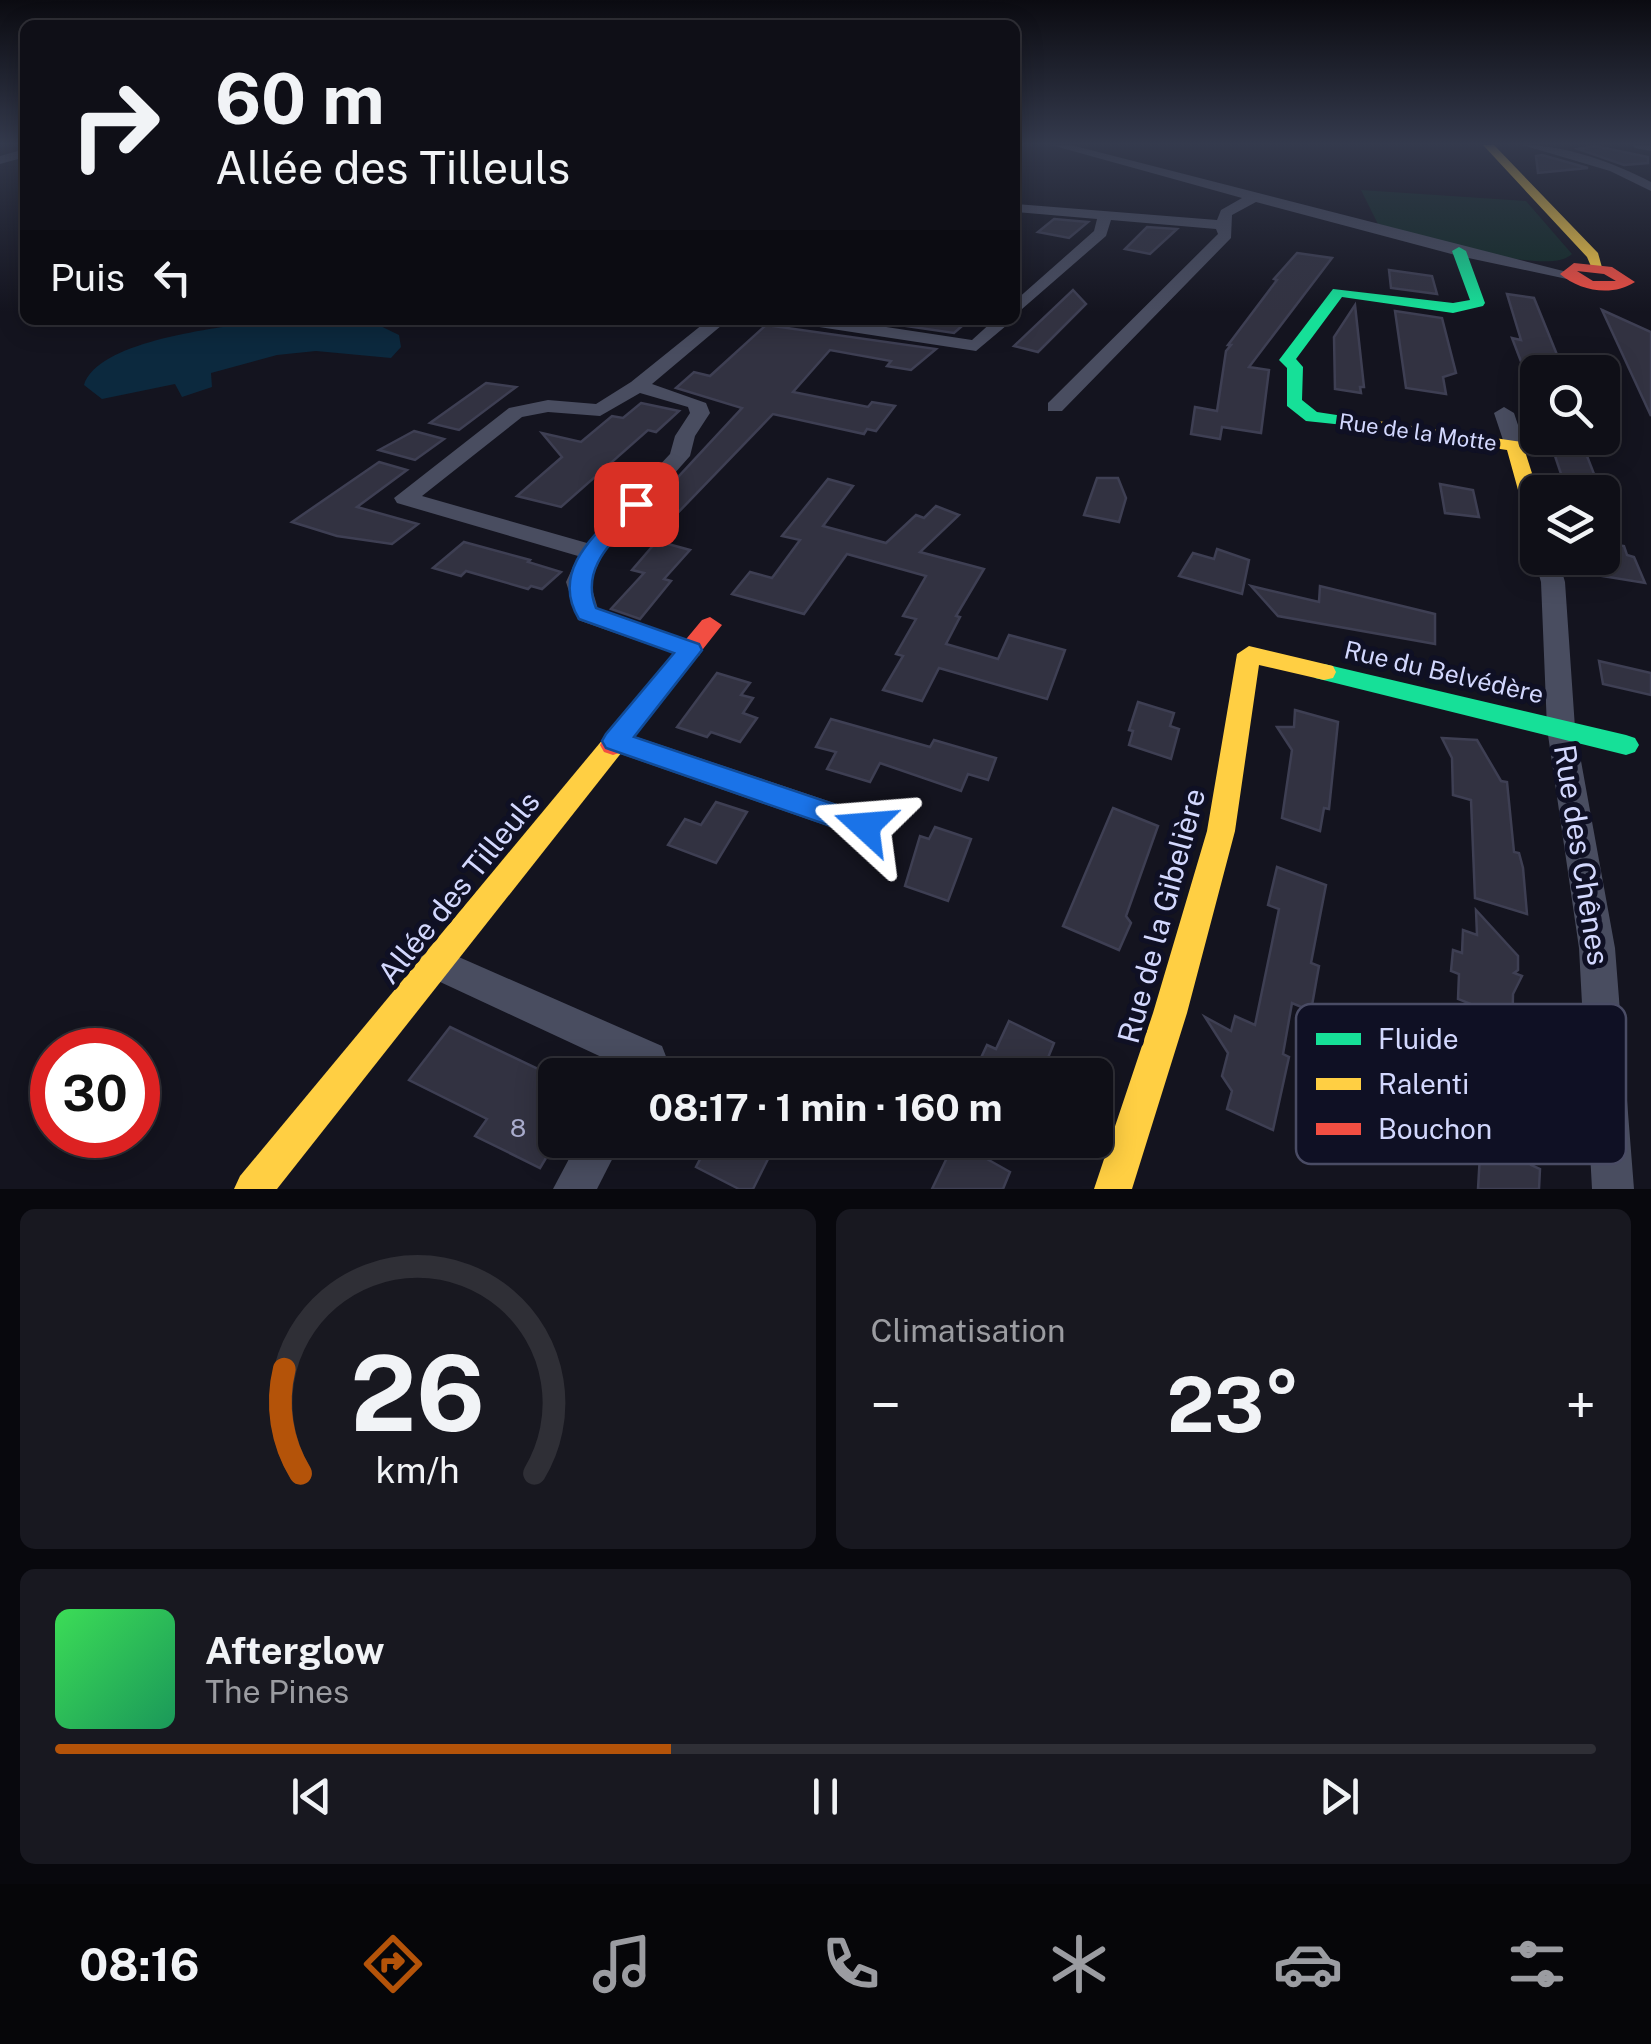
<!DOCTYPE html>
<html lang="fr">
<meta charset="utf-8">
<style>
:root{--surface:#0f0f17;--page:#181820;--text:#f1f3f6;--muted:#9b9ca1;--line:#2f2f36;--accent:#b45309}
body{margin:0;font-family:"Public Sans",sans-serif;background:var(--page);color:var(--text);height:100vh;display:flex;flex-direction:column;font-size:38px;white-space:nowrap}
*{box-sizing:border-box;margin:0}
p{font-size:32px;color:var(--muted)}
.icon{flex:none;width:55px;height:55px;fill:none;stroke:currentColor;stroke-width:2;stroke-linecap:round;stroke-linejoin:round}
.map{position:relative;height:1189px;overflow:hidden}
.panel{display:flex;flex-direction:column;gap:20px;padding:20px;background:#08080d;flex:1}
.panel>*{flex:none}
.top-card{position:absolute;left:20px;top:20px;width:1000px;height:305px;border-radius:15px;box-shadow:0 5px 25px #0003,0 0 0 2px var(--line);background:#0f0f17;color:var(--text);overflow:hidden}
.controls{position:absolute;left:1520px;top:355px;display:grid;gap:20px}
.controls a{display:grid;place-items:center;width:100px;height:100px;border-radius:15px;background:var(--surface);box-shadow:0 5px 25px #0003,0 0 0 2px var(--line);font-size:50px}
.speed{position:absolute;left:30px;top:1028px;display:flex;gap:20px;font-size:50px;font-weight:700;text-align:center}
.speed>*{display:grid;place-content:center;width:130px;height:130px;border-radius:50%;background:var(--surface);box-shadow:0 5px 25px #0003,0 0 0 2px var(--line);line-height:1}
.speed .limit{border:15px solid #d22;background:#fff;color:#111}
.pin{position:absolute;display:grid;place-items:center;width:85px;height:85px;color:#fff;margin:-42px;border-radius:20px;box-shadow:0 5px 15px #0006}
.me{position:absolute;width:110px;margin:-55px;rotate:289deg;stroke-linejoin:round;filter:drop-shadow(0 0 8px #0008)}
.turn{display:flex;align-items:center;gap:35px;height:210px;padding:0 30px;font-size:45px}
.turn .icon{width:130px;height:130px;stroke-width:2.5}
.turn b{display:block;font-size:70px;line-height:85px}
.then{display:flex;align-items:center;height:95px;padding:0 30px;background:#0003;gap:20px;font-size:38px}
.big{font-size:75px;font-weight:700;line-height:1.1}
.panel .widget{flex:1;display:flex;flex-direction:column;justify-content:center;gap:15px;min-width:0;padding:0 35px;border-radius:15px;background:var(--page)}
.panel .dial{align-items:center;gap:0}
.dial svg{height:260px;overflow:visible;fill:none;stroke:var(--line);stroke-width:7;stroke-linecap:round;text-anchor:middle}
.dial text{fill:var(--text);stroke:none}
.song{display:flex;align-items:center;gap:30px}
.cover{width:120px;height:120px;border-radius:15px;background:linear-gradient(135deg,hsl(130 70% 55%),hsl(150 70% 35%))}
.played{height:10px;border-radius:5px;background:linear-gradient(90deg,var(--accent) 40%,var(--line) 40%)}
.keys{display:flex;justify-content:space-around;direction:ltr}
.heat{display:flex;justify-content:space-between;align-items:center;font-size:55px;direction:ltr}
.panel .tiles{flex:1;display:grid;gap:20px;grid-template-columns:1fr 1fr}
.widget:last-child{grid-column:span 2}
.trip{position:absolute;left:538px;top:1058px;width:575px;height:100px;border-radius:15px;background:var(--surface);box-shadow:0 5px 25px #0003,0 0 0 2px var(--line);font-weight:700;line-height:100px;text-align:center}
.tab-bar{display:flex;height:160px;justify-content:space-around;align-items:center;background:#060609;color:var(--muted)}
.tab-bar .icon{width:70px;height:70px}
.tab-bar .selected{color:var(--accent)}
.tab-bar b{font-size:45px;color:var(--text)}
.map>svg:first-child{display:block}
.green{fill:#122a26}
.water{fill:#0c293e}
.building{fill:#323241;stroke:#3e3f53;stroke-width:2.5}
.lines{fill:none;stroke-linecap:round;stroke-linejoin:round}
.street{fill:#494d60;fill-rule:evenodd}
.fast{fill:#16e098;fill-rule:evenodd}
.slow{fill:#ffcf43;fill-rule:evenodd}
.jam{fill:#f24e42;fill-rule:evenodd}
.route{fill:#1a73e8;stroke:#114b97;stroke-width:2.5}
.labels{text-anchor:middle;stroke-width:10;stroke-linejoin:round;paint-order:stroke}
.far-street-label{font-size:22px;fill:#d3d8fe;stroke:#0f1024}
.street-label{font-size:25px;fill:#d3d8fe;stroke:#0f1024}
.near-number-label{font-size:25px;fill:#abaecf}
.near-street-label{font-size:30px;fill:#d3d8fe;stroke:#0f1024}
.key{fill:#0f1024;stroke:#4a4c65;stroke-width:2.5}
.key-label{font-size:28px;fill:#d3d8fe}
</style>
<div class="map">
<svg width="1651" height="1189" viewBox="0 0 1651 1189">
<rect width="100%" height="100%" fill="#14141f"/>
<!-- green -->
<path class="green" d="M1361 190 1526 201 1572 254C1547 279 1414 233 1378 224Z"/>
<!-- water -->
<path class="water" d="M267 320H368L399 335 401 347 391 358 316 351 277 355 211 373 212 387 182 397 175 384 102 399 84 385C99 339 223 328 267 320Z"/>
<!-- building -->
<g class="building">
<polygon points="1595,146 1648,157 1648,163 1624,165 1578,149"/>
<polygon points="1542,155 1588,168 1538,173 1536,156"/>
<polygon points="1054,219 1088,222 1069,238 1038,232"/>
<polygon points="1147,227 1177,229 1150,254 1125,249"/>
<polygon points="1297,253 1332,258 1249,367 1269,370 1261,433 1222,427 1220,439 1191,434 1195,407 1217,411 1226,351 1231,345 1228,345 1277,280 1274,279"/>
<polygon points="1389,270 1432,276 1437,294 1391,288"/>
<polygon points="1073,290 1086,304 1038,352 1014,346"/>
<polygon points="1507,294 1534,298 1564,372 1525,372 1512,338 1521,340"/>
<polygon points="1355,305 1364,387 1360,387 1361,393 1335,389 1334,337"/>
<polygon points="1602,310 1651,332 1651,416"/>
<polygon points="1395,311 1442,318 1456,373 1443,377 1446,394 1406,388"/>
<polygon points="865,320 969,320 954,333"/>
<polygon points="766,325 936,349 911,370 887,366 891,361 830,350 793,392 868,407 872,402 895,406 876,431 867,429 864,434 773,414 668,523 641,517 742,408 676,388 694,372 710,376"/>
<polygon points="486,383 516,387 459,430 430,423"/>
<polygon points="641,403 679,411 656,432 648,430 561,507 517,496 562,457 542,433 581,442 612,416 623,418"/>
<polygon points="414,431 444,439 415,460 379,450"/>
<polygon points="1549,438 1580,438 1601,492 1567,492"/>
<polygon points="379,462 407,470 357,507 418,524 392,544 337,536 292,522"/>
<polygon points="1097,478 1118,478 1126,498 1119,522 1084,515"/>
<polygon points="828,479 853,486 823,526 886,543 916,515 924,518 936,506 959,515 920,552 984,569 956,616 960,617 946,644 998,659 1009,635 1065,650 1047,699 939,668 922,701 883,690 903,656 896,654 916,619 903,616 926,576 847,554 804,614 732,594 750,572 772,578 800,540 782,536"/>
<polygon points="1440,484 1473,490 1479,517 1445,513"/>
<polygon points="657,541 690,550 664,579 671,581 640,619 611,609 644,573 632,570"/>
<polygon points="464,542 530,560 528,562 561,572 542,589 531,586 528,589 466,571 461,576 433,568"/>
<polygon points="1602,542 1624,546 1627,555 1634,557 1645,583 1602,576"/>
<polygon points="1217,549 1249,560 1242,594 1179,576 1193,553 1214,559"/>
<polygon points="1251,586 1319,602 1320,586 1435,614 1435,644 1278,616"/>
<polygon points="1599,661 1651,673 1651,695 1603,684"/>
<polygon points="717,673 750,683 741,695 753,698 743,713 757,718 740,742 711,732 707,737 677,727"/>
<polygon points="1138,702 1174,713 1170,726 1179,729 1171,759 1129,745 1133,731 1129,730"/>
<polygon points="1295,710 1338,722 1329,809 1324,808 1320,831 1282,818 1292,750 1277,727 1294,727"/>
<polygon points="831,719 930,747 934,740 996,758 988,780 968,774 961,791 880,763 870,782 827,769 836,752 816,747"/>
<polygon points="1442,738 1477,740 1501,781 1507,782 1514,852 1519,853 1523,868 1527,914 1475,898 1471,800 1453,795 1452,758"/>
<polygon points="716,802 747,812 716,863 668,845 685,819 701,825"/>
<polygon points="1113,808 1158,826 1126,916 1131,923 1119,950 1063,926"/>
<polygon points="935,827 971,839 948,901 905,886 920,836 929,839"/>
<polygon points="1277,867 1326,885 1311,963 1319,966 1311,1011 1292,1003 1283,1054 1289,1057 1273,1130 1227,1109 1232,1091 1222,1076 1228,1053 1205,1017 1231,1031 1235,1016 1255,1025 1279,909 1268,905"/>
<polygon points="1476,910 1518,956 1518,970 1514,973 1522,976 1513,994 1512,1046 1528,1052 1527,1140 1532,1142 1531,1165 1540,1169 1539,1189 1478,1189 1483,1103 1479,1102 1480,1078 1446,1064 1449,1040 1511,1020 1458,999 1459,974 1451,971 1453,950 1462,953 1463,930 1477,935"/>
<polygon points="1009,1021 1054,1043 1041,1075 973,1075 987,1045 996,1049"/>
<polygon points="450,1027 555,1077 555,1143 540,1168 475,1136 487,1119 409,1080"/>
<polygon points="710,1140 769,1140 761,1155 768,1159 753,1189 739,1189 696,1167"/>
<polygon points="955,1141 1010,1172 1003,1189 932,1189"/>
</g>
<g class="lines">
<!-- street -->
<g class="street">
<polygon points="1051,145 1071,145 1575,274 1567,279 1459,256 1256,202 1232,215 1231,238 1062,411 1048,411 1048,403 1218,234 1216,229 1111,220 1106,236 1015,315 1015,301 1094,231 1097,219 1015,212 1015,204 1217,220 1221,210 1242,198"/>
<path d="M1522 145C1566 145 1612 162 1651 182V191L1610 171Z"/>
<polygon points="1633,145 1651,145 1651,151 1635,148"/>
<polygon points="25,149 25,157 0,164 0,156"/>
<path d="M708 320H728L652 384 706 403 710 413 695 436 690 456 603 554 590 582 598 609 699 644 703 650 699 656H681L578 620 566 582 578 556 397 503 394 498 509 408 548 400 596 404 631 382ZM640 393 688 407 690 413 675 436 670 454 587 543 422 496 522 417 548 412 600 416Z"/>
<polygon points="797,320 840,320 972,340 994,320 1013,320 976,351 806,325"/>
<polygon points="1504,407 1514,413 1525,446 1522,450 1515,452 1505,446 1494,413"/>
<polygon points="1538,553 1538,558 1558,558 1565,582 1575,728 1615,948 1634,1189 1592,1189 1579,948 1547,728 1541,582 1534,558"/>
<polygon points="616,730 876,817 881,826 876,835 865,839 606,749 601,741 606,733"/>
<polygon points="436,947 662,1046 667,1059 660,1075 620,1075 623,1067 423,974 418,963 423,952"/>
<polygon points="579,1140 622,1140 597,1189 553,1189"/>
</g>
<!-- fast -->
<g class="fast">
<polygon points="1459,247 1466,251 1485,303 1483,306 1453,313 1342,297 1296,359 1303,367 1302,400 1317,412 1363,419 1363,427 1306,421 1287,406 1287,368 1279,360 1333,289 1453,303 1470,300 1452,251"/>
<polygon points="1324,664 1626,735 1635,738 1639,745 1635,752 1626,755 1315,678 1312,672 1315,666"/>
</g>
<!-- slow -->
<g class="slow">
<polygon points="1483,145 1494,145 1598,253 1603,271 1593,271 1587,257"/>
<polygon points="1357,418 1522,442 1538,492 1538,532 1528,526 1507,450 1351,427 1348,423"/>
<polygon points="1249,646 1333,666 1336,672 1333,678 1324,680 1259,665 1235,831 1187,1013 1132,1189 1094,1189 1153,1013 1207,831 1237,654"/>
<polygon points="613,735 622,738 626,745 622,752 277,1189 234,1189 240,1176 604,738"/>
</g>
<!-- jam -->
<g class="jam">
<path d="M1574 263 1612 267 1635 282C1612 297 1580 291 1560 274ZM1577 271 1604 274 1616 281H1593Z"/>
<polygon points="710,617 722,625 718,630 622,752 613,755 604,752 600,745 604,738 702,620"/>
</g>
</g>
<!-- sky -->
<linearGradient id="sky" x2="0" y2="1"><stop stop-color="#0b0b11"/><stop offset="0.46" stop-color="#343a4d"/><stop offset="1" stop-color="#343a4d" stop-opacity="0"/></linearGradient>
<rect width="1651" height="312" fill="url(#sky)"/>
<!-- route -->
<path class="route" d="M636 498 646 504C621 536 578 563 596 608L699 644 702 650 634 737 875 818 880 826 875 834 865 838 606 748 602 741 606 734 674 653 579 619C549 570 597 533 629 500Z"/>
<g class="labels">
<!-- far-street labels -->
<g class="far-street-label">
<text transform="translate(1418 432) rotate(8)" y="8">Rue de la Motte</text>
</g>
<!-- street labels -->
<g class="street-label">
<text transform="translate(1444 672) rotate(13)" y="9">Rue du Belvédère</text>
</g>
<!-- near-number labels -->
<g class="near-number-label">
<text x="518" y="1137">8</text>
</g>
<!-- near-street labels -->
<g class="near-street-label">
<text transform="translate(1581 855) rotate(81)" y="10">Rue des Chênes</text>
<text transform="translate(459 888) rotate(-51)" y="10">Allée des Tilleuls</text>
<text transform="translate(1162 916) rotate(-75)" y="10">Rue de la Gibelière</text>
</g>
</g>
<!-- legend -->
<rect x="1296" y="1004" width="330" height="160" rx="15" class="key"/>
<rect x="1316" y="1033" width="45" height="12" fill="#16e098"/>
<rect x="1316" y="1078" width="45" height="12" fill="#ffcf43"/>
<rect x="1316" y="1123" width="45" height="12" fill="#f24e42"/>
<g class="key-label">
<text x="1378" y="1049">Fluide</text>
<text x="1378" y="1094">Ralenti</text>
<text x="1378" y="1139">Bouchon</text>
</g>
</svg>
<div class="controls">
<a><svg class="icon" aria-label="search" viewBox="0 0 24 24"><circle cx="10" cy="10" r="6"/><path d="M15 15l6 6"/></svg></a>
<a><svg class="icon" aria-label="layers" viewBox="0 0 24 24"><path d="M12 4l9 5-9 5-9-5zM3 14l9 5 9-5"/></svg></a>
</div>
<div class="speed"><div class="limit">30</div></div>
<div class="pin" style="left:636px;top:504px;background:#d93025"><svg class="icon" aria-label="arrive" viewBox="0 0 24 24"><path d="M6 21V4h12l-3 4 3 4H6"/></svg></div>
<svg class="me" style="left:865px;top:826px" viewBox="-20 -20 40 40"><path d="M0-17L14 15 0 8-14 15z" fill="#1a73e8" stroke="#fff" stroke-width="4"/></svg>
<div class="trip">08:17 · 1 min · 160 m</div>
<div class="top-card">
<div class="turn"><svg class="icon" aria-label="right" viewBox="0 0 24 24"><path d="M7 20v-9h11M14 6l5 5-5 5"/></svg><div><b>60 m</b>Allée des Tilleuls</div></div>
<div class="then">Puis<svg class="icon" aria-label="left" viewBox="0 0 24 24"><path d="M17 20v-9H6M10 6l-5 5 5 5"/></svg></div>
</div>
</div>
<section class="panel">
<div class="tiles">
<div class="widget dial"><svg viewBox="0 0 100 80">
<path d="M14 69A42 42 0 1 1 86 69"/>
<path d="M14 69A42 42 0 0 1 9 37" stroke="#b45309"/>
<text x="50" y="56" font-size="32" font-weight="700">26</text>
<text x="50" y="72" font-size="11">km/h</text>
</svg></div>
<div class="widget"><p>Climatisation</p>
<div class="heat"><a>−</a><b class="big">23°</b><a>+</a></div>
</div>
<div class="widget">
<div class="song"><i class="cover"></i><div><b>Afterglow</b><p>The Pines</p></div></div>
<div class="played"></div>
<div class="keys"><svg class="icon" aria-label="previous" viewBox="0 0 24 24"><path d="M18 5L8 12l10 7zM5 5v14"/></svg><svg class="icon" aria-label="pause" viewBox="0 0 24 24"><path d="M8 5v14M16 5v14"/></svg><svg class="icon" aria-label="next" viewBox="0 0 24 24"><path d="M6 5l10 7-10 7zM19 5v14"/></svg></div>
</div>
</div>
</section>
<nav class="tab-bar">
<b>08:16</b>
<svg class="icon selected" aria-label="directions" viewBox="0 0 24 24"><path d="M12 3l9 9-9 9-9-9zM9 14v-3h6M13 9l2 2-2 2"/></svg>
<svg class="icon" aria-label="music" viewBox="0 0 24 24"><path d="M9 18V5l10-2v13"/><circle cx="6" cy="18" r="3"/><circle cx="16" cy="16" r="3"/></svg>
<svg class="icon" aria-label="phone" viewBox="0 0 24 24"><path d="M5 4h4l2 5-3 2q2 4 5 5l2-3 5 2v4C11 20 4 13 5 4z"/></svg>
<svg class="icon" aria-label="climate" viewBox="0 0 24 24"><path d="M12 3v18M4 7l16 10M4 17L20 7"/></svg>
<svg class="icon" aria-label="car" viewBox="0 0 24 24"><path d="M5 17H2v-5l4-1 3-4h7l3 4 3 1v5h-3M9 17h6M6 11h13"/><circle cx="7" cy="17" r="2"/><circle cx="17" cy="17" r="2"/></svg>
<svg class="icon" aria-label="filters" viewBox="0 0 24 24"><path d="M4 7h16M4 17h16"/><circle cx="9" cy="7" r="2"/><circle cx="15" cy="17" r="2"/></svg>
</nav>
